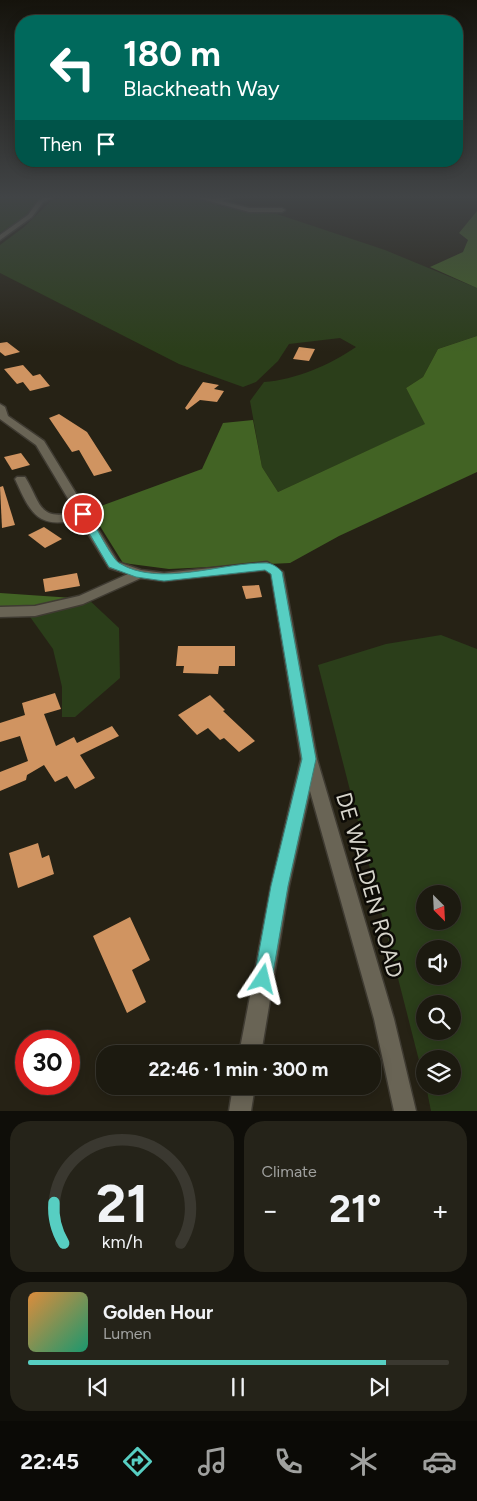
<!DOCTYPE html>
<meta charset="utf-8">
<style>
:root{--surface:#1c1a10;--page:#252319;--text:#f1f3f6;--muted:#a0a19f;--line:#3a3830;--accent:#57cec2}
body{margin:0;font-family:Figtree,sans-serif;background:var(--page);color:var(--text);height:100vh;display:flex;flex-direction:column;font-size:19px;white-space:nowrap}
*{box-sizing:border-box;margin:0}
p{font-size:16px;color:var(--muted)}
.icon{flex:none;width:28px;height:28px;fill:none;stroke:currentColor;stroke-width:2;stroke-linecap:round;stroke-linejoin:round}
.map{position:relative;height:1111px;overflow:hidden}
.details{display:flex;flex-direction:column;gap:10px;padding:10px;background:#0f0e09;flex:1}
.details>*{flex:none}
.banner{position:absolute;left:15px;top:15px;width:448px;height:152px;border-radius:20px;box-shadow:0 2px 12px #0003,0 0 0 1px var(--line);background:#00695c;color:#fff;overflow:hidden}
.needle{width:32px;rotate:156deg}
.fabs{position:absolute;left:416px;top:885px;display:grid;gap:10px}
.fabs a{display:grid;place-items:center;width:45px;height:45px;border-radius:50%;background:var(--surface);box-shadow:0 2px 12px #0003,0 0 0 1px var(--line);font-size:25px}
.speed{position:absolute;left:15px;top:1030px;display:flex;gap:10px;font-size:25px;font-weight:700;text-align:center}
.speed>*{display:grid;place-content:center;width:65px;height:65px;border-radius:50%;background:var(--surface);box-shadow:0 2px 12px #0003,0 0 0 1px var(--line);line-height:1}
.speed .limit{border:8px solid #d22;background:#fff;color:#111}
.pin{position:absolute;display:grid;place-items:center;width:42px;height:42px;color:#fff;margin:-21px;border:2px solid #fff;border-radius:50%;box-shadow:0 1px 5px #0007}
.me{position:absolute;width:55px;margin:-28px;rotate:10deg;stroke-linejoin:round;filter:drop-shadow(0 0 4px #0008)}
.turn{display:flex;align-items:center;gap:18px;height:105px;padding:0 25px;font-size:22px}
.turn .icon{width:65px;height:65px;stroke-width:2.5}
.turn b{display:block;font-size:35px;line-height:42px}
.then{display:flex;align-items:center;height:48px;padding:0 25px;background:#0003;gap:10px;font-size:19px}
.big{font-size:38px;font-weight:700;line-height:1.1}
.details .card{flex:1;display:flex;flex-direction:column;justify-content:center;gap:8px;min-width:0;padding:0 18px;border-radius:20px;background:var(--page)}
.details .dial{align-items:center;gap:0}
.dial svg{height:130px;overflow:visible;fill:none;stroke:var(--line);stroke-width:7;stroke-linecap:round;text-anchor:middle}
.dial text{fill:var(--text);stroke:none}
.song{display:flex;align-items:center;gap:15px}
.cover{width:60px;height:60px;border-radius:8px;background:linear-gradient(135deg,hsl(30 70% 55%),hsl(160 70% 35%))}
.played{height:5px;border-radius:2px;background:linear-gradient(90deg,var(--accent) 85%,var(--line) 85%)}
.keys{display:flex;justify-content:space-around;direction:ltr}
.heat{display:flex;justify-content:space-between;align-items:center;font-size:28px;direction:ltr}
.details .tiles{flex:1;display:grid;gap:10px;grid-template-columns:1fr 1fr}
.card:last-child{grid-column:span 2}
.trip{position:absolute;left:96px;top:1045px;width:285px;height:50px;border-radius:20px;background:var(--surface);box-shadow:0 2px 12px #0003,0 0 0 1px var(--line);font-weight:700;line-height:50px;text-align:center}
.tabs{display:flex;height:80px;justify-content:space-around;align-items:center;background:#0b0a06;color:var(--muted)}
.tabs .icon{width:35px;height:35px}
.tabs .current{color:var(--accent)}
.tabs b{font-size:22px;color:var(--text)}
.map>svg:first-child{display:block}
.green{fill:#2b3e1a;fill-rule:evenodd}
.forest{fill:#426324}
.building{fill:#d09461}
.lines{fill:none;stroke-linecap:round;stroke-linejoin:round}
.minor-casing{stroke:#3f3b32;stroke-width:3}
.minor{fill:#696455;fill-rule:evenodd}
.route{fill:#57cec2;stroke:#39867e}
.labels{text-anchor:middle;stroke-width:5;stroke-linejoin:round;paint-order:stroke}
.near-street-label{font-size:22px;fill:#d6d4cb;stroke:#0d0b06}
</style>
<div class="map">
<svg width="477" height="1111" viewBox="0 0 477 1111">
<rect width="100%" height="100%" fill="#262215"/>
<!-- green -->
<g class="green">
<polygon points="0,197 45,197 40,199 23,218 0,233"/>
<path d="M63 197H193L220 206 250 212 277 214 385 250 477 288V336L438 349 423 377 406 388 426 424 278 492 262 467 250 401 264 382C295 380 330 365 356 347L340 338 289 344 278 361 256 382 243 387 179 364 0 273V245L24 227 52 200Z"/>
<polygon points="88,599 119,628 120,678 75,717 62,717 62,687 53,649 28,614"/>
<path d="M441 635 477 649V1111H431L426 1086H452V1059H425V1084L318 665 386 644ZM425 894H452V921H425ZM425 949H452V976H425ZM425 1004H452V1031H425Z"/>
</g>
<!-- forest -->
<g class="forest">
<polygon points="477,211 477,288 430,267 463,252 468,240 459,233"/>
<polygon points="477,336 477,472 339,536 290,563 169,569 123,563 90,510 202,469 223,423 253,420 262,467 278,492 425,424 406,388 423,377 438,349"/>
<polygon points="0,593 88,599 0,611"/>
</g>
<!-- building -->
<g class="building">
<polygon points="7,342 20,352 5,356 0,352 0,343"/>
<polygon points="299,347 315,349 309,361 293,359"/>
<polygon points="23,365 33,376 40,374 50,386 30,391 23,382 17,384 4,369"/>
<polygon points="203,382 219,385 214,389 224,391 217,402 200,400 187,410 185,408"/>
<polygon points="59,414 87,432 112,471 94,476 79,450 72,452 49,418"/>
<polygon points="21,453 30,465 12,470 4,457"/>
<polygon points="3,486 15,525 2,528 0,487"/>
<polygon points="44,527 62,539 45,548 28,535"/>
<polygon points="77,573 80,586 45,592 43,579"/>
<polygon points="259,585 262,597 246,599 242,586"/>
<polygon points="178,646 235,646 235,666 219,666 218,674 183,673 184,666 176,666"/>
<polygon points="55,693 61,709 44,714 56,746 74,737 77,743 112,726 119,736 80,755 95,778 75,789 67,776 55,782 44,765 27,775 26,780 0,791 0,772 28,761 20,736 0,742 0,723 25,715 22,703"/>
<polygon points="210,695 225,710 223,711 255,741 239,752 224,738 220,740 208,728 197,735 178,715"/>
<polygon points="38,843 42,858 49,855 54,874 18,888 9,853"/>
<polygon points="130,917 150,960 132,970 146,1002 127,1013 93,936"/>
</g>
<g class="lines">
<!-- minor casing -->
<g class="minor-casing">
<g id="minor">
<polygon points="47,197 55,197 43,202 32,217 0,240 0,235 28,215 39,200"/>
<polygon points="195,197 213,199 235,197 221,201 249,208 282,208 285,210 282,212 249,212"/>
<path d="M0 404 5 407 8 416 44 441 118 562 141 570 164 573 267 562 283 572 317 759 394 1019 416 1111H394L374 1019 310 791 289 886 261 1054H239L271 886 301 759 271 574 265 570 164 581 141 578 83 604 35 616 0 617V607L35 606 79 596 128 574 109 568 79 519C38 530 31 514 15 479L17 477H25C41 503 38 522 76 512L36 445 0 419Z"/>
<polygon points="233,1086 255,1086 251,1111 229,1111"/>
</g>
</g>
<!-- minor -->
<use href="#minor" class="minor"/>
</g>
<!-- sky -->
<linearGradient id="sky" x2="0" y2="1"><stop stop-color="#15130c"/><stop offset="0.56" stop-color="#414446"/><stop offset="1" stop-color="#414446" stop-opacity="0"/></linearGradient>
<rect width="477" height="352" fill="url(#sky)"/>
<!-- route -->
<path class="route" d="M83 511 88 514C94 523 112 559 119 563 159 588 223 562 266 563 272 563 279 568 282 572L316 759 288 886 272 979 270 986 263 989 257 986 254 979 271 886 302 759 271 574 265 570 164 581 136 577 109 567 78 514Z"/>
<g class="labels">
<!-- near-street labels -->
<g class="near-street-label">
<text transform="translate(370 885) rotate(74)" y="8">DE WALDEN ROAD</text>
</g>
</g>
</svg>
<div class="fabs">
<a><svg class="needle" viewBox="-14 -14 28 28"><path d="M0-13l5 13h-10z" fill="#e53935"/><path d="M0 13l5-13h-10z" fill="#a0a19f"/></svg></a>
<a><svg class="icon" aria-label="sound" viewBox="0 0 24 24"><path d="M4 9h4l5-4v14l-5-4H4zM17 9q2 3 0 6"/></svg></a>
<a><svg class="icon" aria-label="search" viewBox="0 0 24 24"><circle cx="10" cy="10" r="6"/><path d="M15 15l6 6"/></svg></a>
<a><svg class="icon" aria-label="layers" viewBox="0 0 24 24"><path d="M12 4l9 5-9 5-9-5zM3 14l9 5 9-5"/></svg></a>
</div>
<div class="speed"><div class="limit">30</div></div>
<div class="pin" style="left:83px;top:514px;background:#d93025"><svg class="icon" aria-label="arrive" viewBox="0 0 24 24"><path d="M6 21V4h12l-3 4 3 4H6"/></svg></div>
<svg class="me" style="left:263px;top:979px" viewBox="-20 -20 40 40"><path d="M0-17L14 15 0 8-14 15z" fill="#57cec2" stroke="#fff" stroke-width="4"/></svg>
<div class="trip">22:46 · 1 min · 300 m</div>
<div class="banner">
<div class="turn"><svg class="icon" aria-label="left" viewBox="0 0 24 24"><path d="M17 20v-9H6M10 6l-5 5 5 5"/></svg><div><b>180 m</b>Blackheath Way</div></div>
<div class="then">Then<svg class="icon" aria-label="arrive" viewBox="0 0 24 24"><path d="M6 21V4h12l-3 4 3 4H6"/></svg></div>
</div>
</div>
<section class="details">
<div class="tiles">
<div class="card dial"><svg viewBox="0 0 100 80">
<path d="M14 69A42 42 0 1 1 86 69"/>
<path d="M14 69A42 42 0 0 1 8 44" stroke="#57cec2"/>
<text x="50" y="56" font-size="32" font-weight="700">21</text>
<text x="50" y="72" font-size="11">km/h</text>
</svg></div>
<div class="card"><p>Climate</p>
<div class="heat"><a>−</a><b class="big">21°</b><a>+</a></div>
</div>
<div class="card">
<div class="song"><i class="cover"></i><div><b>Golden Hour</b><p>Lumen</p></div></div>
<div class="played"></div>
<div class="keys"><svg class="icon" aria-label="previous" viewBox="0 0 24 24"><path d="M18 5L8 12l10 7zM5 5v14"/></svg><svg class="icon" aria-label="pause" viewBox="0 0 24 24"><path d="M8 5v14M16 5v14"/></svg><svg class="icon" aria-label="next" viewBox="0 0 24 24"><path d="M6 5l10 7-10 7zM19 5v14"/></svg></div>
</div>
</div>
</section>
<nav class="tabs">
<b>22:45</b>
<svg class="icon current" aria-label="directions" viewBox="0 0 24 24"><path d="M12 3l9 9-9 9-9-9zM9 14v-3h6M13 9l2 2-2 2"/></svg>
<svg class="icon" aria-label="music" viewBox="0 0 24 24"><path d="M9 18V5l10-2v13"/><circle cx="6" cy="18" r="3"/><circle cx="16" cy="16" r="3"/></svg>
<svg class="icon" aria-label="phone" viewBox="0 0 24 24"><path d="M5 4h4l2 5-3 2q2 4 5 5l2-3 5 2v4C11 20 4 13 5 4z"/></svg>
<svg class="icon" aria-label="climate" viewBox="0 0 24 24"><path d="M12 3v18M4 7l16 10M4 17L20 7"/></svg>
<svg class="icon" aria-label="car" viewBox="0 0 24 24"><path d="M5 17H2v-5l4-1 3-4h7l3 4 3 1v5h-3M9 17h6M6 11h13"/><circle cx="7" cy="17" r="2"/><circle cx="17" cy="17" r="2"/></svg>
</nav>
